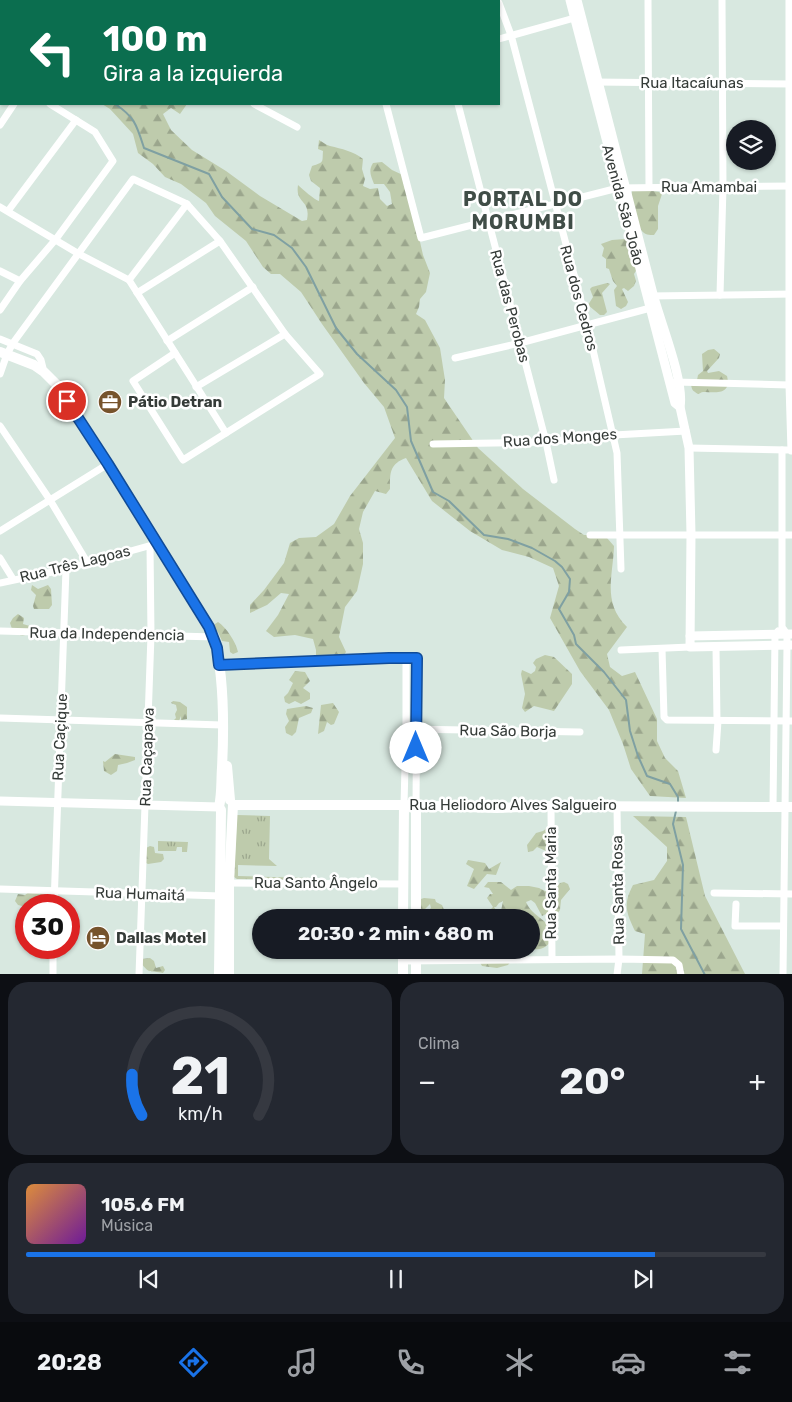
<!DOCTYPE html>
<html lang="es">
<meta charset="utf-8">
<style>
:root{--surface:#171b24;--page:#242831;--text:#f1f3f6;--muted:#9ea1a6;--line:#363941;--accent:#1a73e8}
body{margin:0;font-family:Rubik,sans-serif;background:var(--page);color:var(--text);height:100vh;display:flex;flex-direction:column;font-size:19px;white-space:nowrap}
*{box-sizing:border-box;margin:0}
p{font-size:16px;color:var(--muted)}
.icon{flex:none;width:28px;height:28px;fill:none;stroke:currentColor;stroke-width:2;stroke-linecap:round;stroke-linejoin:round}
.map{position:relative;height:974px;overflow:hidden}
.side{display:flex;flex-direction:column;gap:8px;padding:8px;background:#0d0f14;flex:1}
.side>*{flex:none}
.banner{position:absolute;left:0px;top:0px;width:500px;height:105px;box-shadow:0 1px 4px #0004;background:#0b6e4f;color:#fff;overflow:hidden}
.tools{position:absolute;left:726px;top:120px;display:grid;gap:10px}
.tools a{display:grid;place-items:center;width:50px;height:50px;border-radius:50%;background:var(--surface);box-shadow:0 1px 4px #0004;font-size:25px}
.speed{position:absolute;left:15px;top:894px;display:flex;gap:10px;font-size:25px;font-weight:700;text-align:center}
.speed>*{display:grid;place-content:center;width:65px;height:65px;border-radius:50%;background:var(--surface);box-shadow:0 1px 4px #0004;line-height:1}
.speed .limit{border:8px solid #d22;background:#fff;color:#111}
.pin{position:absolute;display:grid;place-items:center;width:42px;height:42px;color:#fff;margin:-21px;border:2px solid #fff;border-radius:50%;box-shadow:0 1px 5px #0007}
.me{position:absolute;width:55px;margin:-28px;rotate:0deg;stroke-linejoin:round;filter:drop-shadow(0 0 4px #0008)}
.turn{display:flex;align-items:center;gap:18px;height:105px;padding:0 20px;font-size:22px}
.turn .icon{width:65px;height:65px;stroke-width:2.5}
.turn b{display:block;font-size:35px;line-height:42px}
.big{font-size:38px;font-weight:700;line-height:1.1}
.side .card{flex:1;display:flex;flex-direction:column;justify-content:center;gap:8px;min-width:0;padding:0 18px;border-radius:20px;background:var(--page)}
.side .dial{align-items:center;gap:0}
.dial svg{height:130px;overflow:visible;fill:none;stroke:var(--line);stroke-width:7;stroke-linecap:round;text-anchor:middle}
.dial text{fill:var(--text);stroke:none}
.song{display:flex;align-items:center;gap:15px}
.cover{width:60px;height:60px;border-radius:8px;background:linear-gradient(135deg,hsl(30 70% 55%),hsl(280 70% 35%))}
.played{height:5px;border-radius:2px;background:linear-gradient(90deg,var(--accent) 85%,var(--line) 85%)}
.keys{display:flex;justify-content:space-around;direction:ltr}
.heat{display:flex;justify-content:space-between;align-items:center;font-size:28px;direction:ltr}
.side .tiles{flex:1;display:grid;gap:8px;grid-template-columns:1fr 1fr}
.card:last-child{grid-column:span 2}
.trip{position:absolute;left:252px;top:909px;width:288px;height:50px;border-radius:25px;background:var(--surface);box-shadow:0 1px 4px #0004;font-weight:700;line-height:50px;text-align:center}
.dock{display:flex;height:80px;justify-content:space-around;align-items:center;background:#090b0e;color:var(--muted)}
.dock .icon{width:35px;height:35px}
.dock .active{color:var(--accent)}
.dock b{font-size:22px;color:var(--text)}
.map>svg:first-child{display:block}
.grass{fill:url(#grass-tufts)}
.forest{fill:url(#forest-firs)}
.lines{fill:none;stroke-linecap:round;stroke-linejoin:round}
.stream{stroke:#7fa0a2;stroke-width:2}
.minor{stroke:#fff;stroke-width:7}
.tertiary{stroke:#fff;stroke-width:9}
.secondary{stroke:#fff;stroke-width:10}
.route-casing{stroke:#114b97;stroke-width:12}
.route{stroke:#1a73e8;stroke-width:9}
.labels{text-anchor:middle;stroke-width:5;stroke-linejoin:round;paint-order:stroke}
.street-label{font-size:15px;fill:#353b38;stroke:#fff}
.poi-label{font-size:15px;font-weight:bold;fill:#353b38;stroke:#fff;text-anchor:start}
.district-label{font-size:20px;font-weight:bold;letter-spacing:1px;fill:#404d47;stroke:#fff}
</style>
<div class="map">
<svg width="792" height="975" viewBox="0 0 792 975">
<defs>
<pattern id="grass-tufts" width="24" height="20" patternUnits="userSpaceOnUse" patternTransform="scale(1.25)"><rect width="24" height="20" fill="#becbac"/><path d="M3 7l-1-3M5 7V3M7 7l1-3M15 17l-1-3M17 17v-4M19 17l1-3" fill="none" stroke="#9ba68d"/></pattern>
<pattern id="forest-firs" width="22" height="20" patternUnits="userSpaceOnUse" patternTransform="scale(1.25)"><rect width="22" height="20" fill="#becbac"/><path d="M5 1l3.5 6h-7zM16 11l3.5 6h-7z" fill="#9ba68d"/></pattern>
</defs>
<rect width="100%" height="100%" fill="#d8e8e0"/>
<!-- grass -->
<g class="grass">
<polygon points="237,815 270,816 269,859 277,866 238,865 238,876 312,878 311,880 237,879 234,877"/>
<polygon points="158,841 188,842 187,852 182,852 182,847 177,847 176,851 158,851"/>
</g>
<!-- forest -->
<g class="forest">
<path d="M102 104H187L180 114 171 108 163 114 171 130 192 150 226 171 260 196 302 221 307 220C311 199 295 204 298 185 302 189 315 200 319 201L320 188 311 181 309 175 312 166C325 162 322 162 323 151L318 149 319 140C323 142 326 145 330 146 342 149 353 151 363 159L362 169 365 179 363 186 370 189 378 188 380 199 387 206 392 204 390 192 384 184H374C371 176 368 171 373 163L382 162 392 170 405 176 423 255 430 273 426 292 420 299 419 307 416 314 425 320 440 348 445 380 444 398 478 448 523 489 575 529 584 535H599L607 538 614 546C613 577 602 602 627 627L607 654 610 667 622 676 635 672 657 719V741L665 758 678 771 686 798 650 796 631 769 623 744 609 710 580 671 550 618 559 586 553 568 529 557 502 550 470 531 432 501 406 458C389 464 390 474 390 489L386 494 375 491 363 512 359 529 363 543V564L357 591 345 607 339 637 346 652 341 659 316 663V650L313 639 295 635 274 637 266 631 278 615 289 594 281 593 267 605 250 613V605L264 590 284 563 290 543 299 538 316 537 334 524 350 496 395 438 384 407 364 383 322 324 301 292 280 274H271L263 267 246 241 215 216 206 203 181 184 165 177 153 164 138 153 133 134 110 109Z"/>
<path d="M640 189 659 192 662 194 658 206V229L654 235C649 235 645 235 642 231 637 225 630 199 632 191Z"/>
<polygon points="625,239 633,246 637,269 634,274 636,281 634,286 628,291 624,288 622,289 628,302 626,306 621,309 616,306 614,290 617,286 613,281 609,269 606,268 606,259 602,256 604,248 601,244 612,240"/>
<polygon points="607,283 610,284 602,293 607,312 604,315 600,315 588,305 593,297 590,289 592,287"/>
<path d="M714 349 720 354 719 358 707 371 708 373 719 371 727 376C732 396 714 392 703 392 698 393 700 396 695 392 692 390 692 389 691 385L697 380 698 375 703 371 702 354 708 350Z"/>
<polygon points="32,585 38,589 48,585 51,589 52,605 49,609 34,609 33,606 36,595 31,590"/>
<path d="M18 614 24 618 23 624 33 627 34 629C26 637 22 637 13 632L10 623 13 618Z"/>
<path d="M218 622C226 627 236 642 238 652L233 654 230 652 229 642 222 641 218 632 214 630 215 624Z"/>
<polygon points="545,655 554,657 572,674 572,684 554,711 534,706 525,712 522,708 525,694 521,674 522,670 531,674 535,671 536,667 533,663 536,659"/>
<polygon points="295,671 305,672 310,681 303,688 310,693 310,699 301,704 295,701 289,704 285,702 284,697 288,693 293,683 289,680"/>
<polygon points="173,701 180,702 187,707 187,719 181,720 181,716 179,721 173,721 176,718 175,714 177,710 176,705 171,703"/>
<polygon points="333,703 339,712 334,724 331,725 327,722 324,731 318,734 321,705"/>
<polygon points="306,706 313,708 311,713 299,718 296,732 292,736 286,733 285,727 289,721 286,714 287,709"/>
<polygon points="115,754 135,757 135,760 127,763 118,765 117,771 111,775 104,771 103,761 105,762"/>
<path d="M633 816 686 817 705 896 745 974H642L645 934 635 931C626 912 623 904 633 885L654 880 667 861V847Z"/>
<polygon points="547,828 546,838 550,844 546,851 537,847 533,851 528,852 527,845 536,833 543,831"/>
<polygon points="150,846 154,847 155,853 163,854 164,859 161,862 148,864 146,863 146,848"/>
<polygon points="468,860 485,863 489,869 501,862 496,875 487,874 474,889 467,886 474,869 466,864"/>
<path d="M488 882H501L511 890 517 886H529L539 888 551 894 560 883 564 882 568 884 570 889 561 900 560 910 557 914H546L542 916 535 903 531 900 526 902C530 912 539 916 546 923L550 942C545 949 539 950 531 949V918L501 917 500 916 503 901 499 903 496 907H494L496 910 493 914H496L495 917H490L491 914 489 915V917L477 918 480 914 488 912 493 907 487 898 490 894H493L489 888 484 887Z"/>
<polygon points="29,892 38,892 52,896 52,905 26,905 26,907 18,905 15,901 18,894 25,895"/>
<polygon points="424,898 435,899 436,902 442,905 445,912 432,917 427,917 429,910 431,908 430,904 424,910 420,909 421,899"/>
<polygon points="478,950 508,950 507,953 504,953 510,956 511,961 508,965 497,968 482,966 477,957 492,953"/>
<path d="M150 958 154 961 156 968 163 966 165 970 163 973C150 970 150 975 141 963L142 959Z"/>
</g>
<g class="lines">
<!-- stream -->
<g class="stream">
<polyline points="0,28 1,29"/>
<path d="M115 104C135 117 137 126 144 148L209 174 222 197 252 229 274 235 292 248 306 267 336 328 357 354 396 390 407 407 411 441 433 492 449 501 484 535 508 539 532 548 555 561 562 567 570 579 569 592 559 609 574 635 576 644 604 672 626 700 630 731 638 756 647 776 670 784 678 797V802"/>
<polyline points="676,811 673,824 683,865 681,929 705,975"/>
</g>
<!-- minor -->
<g class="minor">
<polyline points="78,0 80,1"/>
<polyline points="317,0 319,1"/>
<polyline points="421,0 422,1"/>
<polyline points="648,0 649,187"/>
<polyline points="789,0 789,385 791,451"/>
<polyline points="97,1 97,0"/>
<polyline points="169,1 170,0"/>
<polyline points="239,1 240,0"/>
<polyline points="499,3 511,35 587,324 617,453 621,569"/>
<polyline points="499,39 578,17"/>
<polyline points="0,73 1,73"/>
<polyline points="595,82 792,84"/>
<polyline points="254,104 297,127"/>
<polyline points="386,104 421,238 618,188 792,186"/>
<polyline points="458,104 546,442 554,480"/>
<polyline points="0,125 14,104"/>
<polyline points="0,207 79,254 129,280 226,433"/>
<polyline points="8,211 76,120"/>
<polyline points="0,271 20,281"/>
<polyline points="129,280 187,204"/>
<polyline points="137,293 220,241"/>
<polyline points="720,295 723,187 722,0"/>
<polyline points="650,296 792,294"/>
<polyline points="0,310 20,281 56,239 113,161 95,132 50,104"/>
<polyline points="0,339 37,354 41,360 44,372"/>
<polyline points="167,341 253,287"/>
<polyline points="455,358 520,343 654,307"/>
<polyline points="0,374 7,354 13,343 133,179 187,204 220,241 285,334 320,374 183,460 133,381 175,353"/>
<polyline points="675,382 789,385"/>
<polyline points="196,387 285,334"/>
<polyline points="0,426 50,500 87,562"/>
<polyline points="433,444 546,442 614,435 686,431"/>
<polyline points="689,448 787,450"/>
<polyline points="782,450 782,627 787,634 787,646 783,975"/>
<polyline points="0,531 108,464"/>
<polyline points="590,535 792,535"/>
<polyline points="0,558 13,579"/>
<polyline points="0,583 66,569 152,545"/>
<polyline points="0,631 214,637"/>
<polyline points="716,647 717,721"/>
<polyline points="662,649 664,717 667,720 792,721"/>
<polyline points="621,650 690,647"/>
<polyline points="219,665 389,658 417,658 416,806"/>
<polyline points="0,718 222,725"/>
<polyline points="406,729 580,732"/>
<polyline points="716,750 718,721"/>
<polyline points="404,805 406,729 406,658"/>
<polyline points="551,806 552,959"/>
<polyline points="617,806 619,959 617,975"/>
<polyline points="773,807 775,635 778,631"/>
<polyline points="229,883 404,884"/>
<polyline points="0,889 221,896"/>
<polyline points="714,893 792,894"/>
<polyline points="736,904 735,926 783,926"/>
<polyline points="54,905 66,569"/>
<polyline points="403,961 619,959 673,960 679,965 681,975"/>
<polyline points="53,975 53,948"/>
<polyline points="139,975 151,635 150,546"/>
</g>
<!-- tertiary -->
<g class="tertiary">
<polyline points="570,0 675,403 680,407"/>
<path d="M577 0C603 98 627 196 653 294 660 321 685 382 680 407L689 448 691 534 690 647 792 645"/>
<polyline points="690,636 792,634"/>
<polyline points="0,801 219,807"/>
</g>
<!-- secondary -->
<g class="secondary">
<path d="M0 352 34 365 44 372 57 385 108 464 214 637C224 675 224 728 222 768 221 781 222 794 219 807L221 810 219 975"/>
<polyline points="227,766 230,800"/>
<polyline points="233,805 404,805 497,808 551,806 792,807"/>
<polyline points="416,806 416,918"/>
<polyline points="403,918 404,805"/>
<polyline points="229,975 229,883 233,805"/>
<polyline points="403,975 403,950"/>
<polyline points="416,975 416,950"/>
</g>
</g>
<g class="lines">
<!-- route casing -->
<g class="route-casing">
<polyline id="route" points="67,401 108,464 209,627 217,648 219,665 389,658 417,658 416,748"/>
</g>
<!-- route -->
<use href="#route" class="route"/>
</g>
<!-- icons -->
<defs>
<g id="office-disc" transform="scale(1.25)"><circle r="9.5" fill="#76532c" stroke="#fff"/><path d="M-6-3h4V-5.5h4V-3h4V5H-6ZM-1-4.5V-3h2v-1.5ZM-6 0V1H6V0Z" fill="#fff"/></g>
<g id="hotel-disc" transform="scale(1.25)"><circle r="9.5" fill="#76532c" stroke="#fff"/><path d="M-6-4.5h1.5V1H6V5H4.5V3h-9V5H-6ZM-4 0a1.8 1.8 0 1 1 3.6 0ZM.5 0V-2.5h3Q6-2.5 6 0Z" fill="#fff"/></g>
</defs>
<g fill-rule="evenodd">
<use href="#office-disc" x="110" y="402"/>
<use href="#hotel-disc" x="98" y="938"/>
</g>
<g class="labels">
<!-- street labels -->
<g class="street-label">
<text x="692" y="88">Rua Itacaíunas</text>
<text x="709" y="192">Rua Amambai</text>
<text transform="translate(623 205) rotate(75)" y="5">Avenida São João</text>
<text transform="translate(579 298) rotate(75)" y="5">Rua dos Cedros</text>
<text transform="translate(510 306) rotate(75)" y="5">Rua das Perobas</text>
<text transform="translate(560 438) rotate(-4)" y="5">Rua dos Monges</text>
<text transform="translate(75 564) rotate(-14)" y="5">Rua Três Lagoas</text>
<text transform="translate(107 634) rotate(1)" y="5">Rua da Independencia</text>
<text transform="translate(508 731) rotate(1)" y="5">Rua São Borja</text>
<text transform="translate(60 737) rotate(-87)" y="5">Rua Caçique</text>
<text transform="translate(147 757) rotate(-88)" y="5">Rua Caçapava</text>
<text x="513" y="810">Rua Heliodoro Alves Salgueiro</text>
<text x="316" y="888">Rua Santo Ângelo</text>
<text transform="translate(551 883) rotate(-90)" y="5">Rua Santa Maria</text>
<text transform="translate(618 890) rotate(-91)" y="5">Rua Santa Rosa</text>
<text transform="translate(140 894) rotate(2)" y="5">Rua Humaitá</text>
</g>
<!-- poi labels -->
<g class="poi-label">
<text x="128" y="407">Pátio Detran</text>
<text x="116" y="943">Dallas Motel</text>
</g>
<!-- district labels -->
<g class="district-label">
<text x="523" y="206">PORTAL DO<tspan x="523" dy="23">MORUMBI</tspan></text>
</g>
</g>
</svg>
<div class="tools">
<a><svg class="icon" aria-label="layers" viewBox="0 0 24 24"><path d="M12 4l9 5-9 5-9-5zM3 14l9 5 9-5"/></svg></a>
</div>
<div class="speed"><div class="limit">30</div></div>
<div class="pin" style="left:67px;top:401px;background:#d93025"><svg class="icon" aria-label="arrive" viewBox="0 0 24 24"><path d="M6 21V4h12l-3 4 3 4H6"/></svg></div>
<svg class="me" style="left:416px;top:748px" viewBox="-20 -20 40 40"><circle r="19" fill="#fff"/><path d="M0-13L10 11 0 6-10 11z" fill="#1a73e8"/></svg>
<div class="trip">20:30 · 2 min · 680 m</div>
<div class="banner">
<div class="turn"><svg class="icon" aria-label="left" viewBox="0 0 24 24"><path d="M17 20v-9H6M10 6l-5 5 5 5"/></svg><div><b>100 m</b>Gira a la izquierda</div></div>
</div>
</div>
<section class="side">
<div class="tiles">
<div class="card dial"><svg viewBox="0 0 100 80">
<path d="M14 69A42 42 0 1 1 86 69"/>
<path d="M14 69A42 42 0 0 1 8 44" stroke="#1a73e8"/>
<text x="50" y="56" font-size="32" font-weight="700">21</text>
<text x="50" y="72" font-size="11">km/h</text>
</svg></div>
<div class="card"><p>Clima</p>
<div class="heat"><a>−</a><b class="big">20°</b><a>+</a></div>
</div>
<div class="card">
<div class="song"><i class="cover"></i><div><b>105.6 FM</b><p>Música</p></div></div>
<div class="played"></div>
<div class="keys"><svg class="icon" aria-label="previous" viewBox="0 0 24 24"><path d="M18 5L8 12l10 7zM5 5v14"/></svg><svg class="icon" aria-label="pause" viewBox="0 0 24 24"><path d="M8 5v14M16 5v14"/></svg><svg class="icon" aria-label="next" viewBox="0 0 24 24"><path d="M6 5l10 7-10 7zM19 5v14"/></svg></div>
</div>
</div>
</section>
<nav class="dock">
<b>20:28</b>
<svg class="icon active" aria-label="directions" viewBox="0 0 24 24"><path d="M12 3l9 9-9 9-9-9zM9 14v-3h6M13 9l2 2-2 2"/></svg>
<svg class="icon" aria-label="music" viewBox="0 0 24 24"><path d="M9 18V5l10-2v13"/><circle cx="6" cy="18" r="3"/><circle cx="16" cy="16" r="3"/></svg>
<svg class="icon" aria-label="phone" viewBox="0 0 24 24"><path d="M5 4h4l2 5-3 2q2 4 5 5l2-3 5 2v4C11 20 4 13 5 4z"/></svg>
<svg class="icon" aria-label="climate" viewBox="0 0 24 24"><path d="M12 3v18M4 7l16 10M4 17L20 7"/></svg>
<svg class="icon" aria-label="car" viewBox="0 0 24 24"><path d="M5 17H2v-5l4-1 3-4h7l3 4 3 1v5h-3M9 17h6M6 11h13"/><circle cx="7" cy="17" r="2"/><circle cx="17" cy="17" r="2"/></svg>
<svg class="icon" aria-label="filters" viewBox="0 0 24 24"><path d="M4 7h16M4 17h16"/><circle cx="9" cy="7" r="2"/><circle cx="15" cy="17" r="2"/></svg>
</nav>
